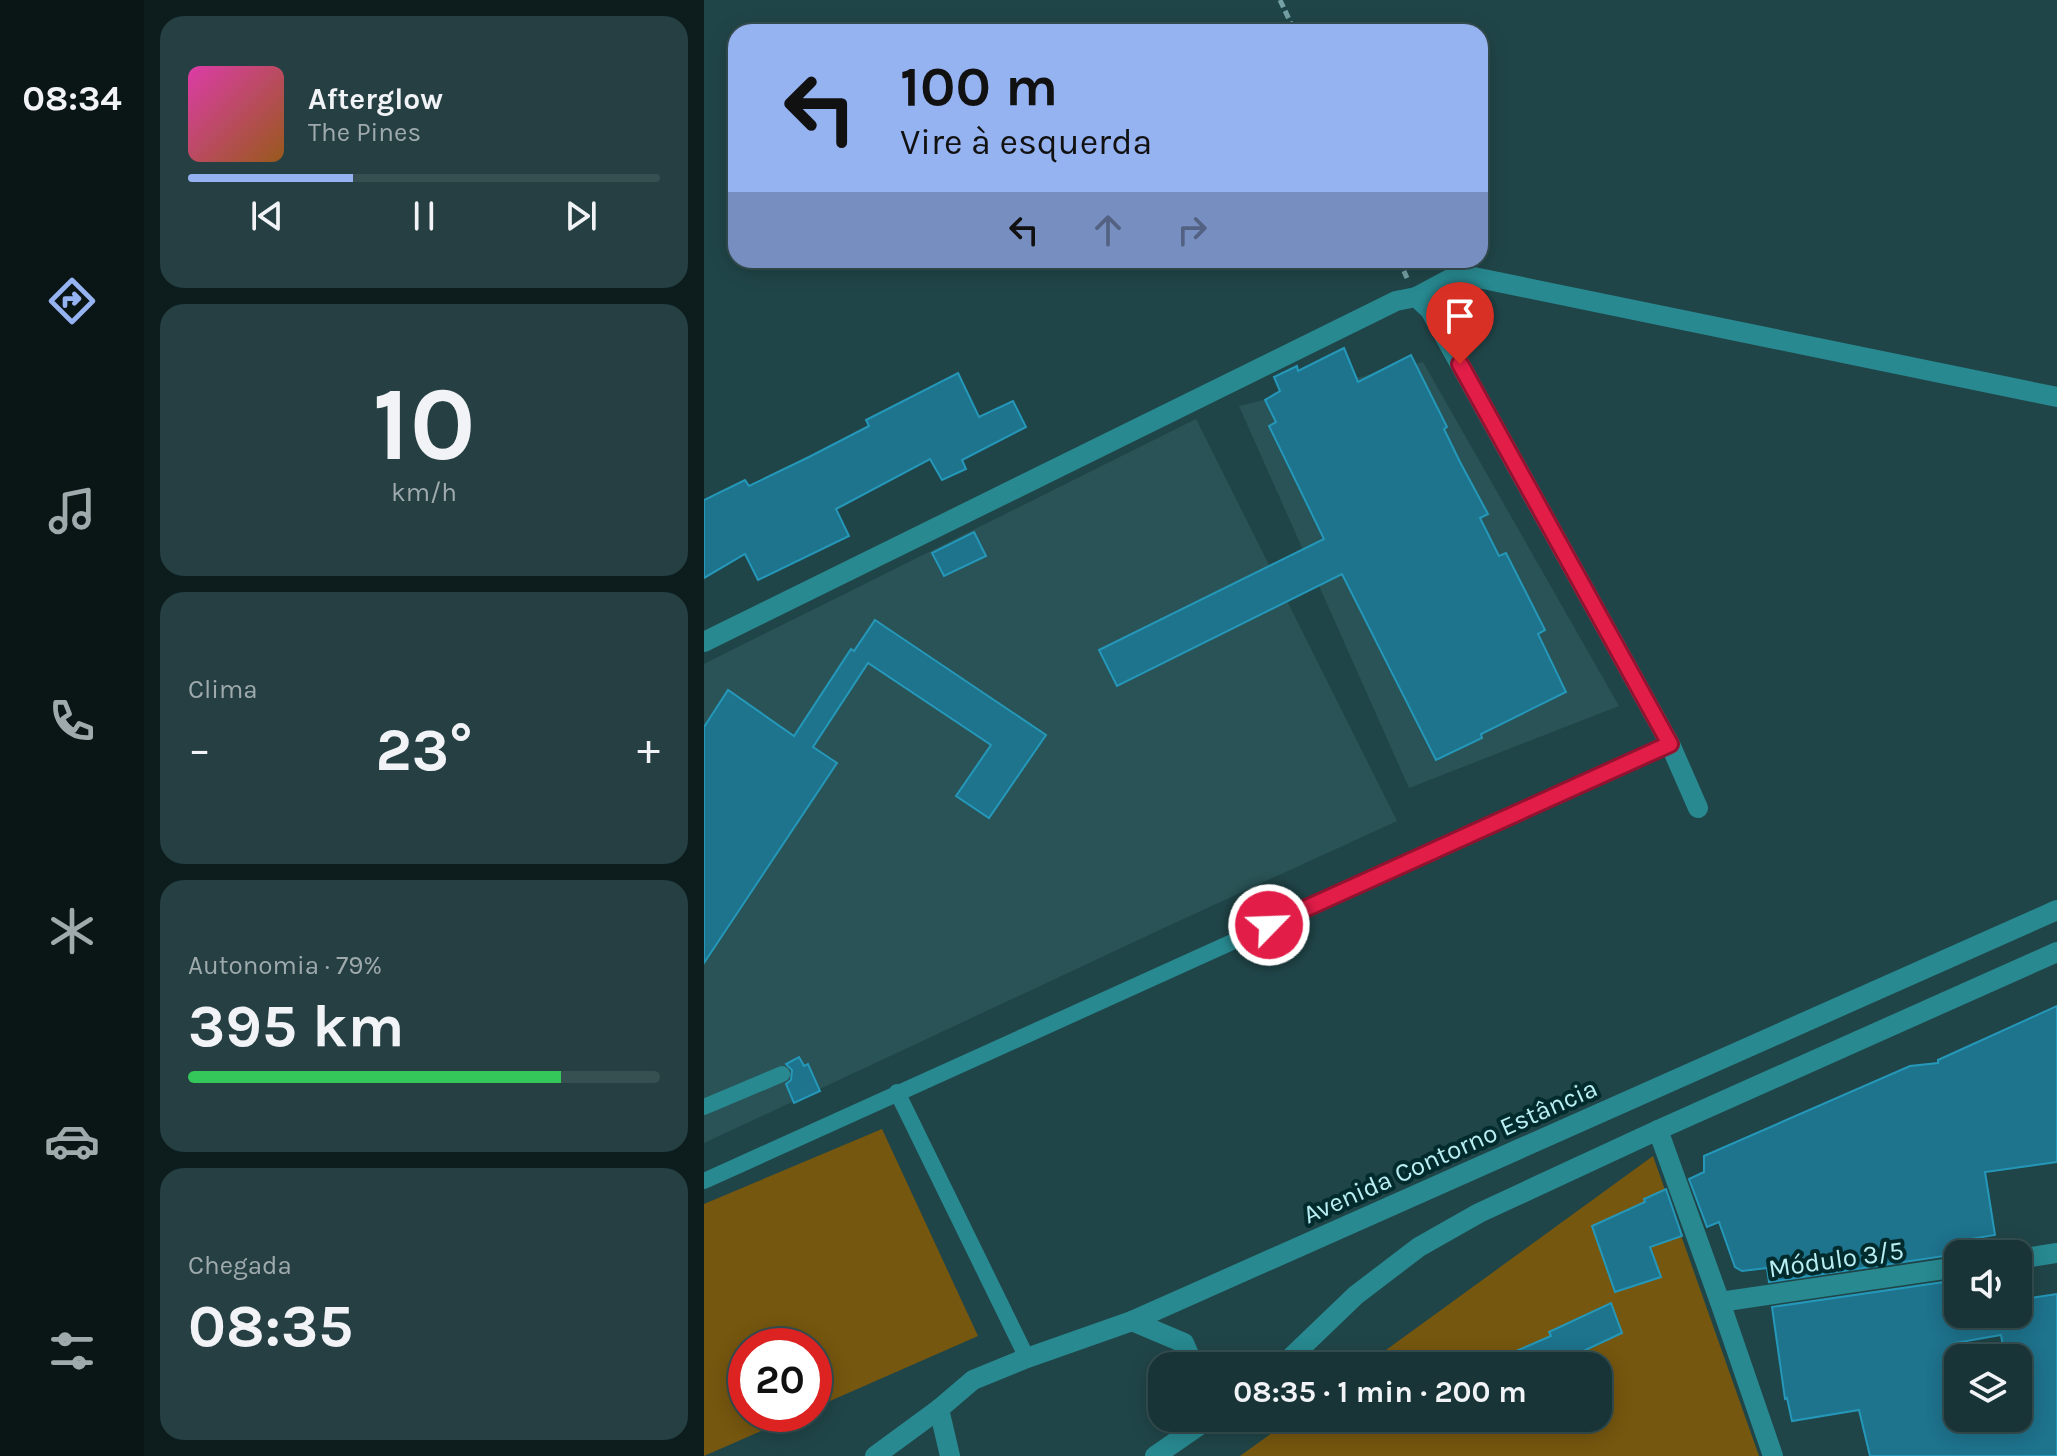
<!DOCTYPE html>
<html lang="pt">
<meta charset="utf-8">
<style>
:root{--surface:#183436;--page:#253f42;--text:#f1f3f6;--muted:#9faaad;--line:#364f51;--accent:#95b2f1}
body{margin:0;font-family:Karla,sans-serif;background:var(--page);color:var(--text);height:100vh;display:flex;flex-direction:column;font-size:30px;white-space:nowrap}
*{box-sizing:border-box;margin:0}
p{font-size:26px;color:var(--muted)}
.icon{flex:none;width:44px;height:44px;fill:none;stroke:currentColor;stroke-width:2;stroke-linecap:round;stroke-linejoin:round}
.map{position:relative;flex:1;overflow:hidden}
.details{display:flex;flex-direction:column;gap:16px;padding:16px;background:#0d1d1e;width:560px}
.details>*{flex:none}
.top-card{position:absolute;left:24px;top:24px;width:760px;height:244px;border-radius:24px;box-shadow:0 4px 20px #0003,0 0 0 2px var(--line);background:#95b2f1;color:#111;overflow:hidden}
.fabs{position:absolute;left:1240px;top:1240px;display:grid;gap:16px}
.fabs a{display:grid;place-items:center;width:88px;height:88px;border-radius:16px;background:var(--surface);box-shadow:0 4px 20px #0003,0 0 0 2px var(--line);font-size:40px}
.speed{position:absolute;left:24px;top:1328px;display:flex;gap:16px;font-size:40px;font-weight:700;text-align:center}
.speed>*{display:grid;place-content:center;width:104px;height:104px;border-radius:50%;background:var(--surface);box-shadow:0 4px 20px #0003,0 0 0 2px var(--line);line-height:1}
.speed .limit{border:12px solid #d22;background:#fff;color:#111}
.pin{position:absolute;display:grid;place-items:center;width:68px;height:68px;color:#fff;margin:-82px -34px;border-radius:50% 50% 50% 0;rotate:-45deg;box-shadow:0 0 8px #0007}
.pin .icon{rotate:45deg}
.me{position:absolute;width:88px;margin:-44px;rotate:66deg;stroke-linejoin:round;filter:drop-shadow(0 0 6px #0008)}
.turn{display:flex;align-items:center;gap:28px;height:168px;padding:0 40px;font-size:36px}
.turn .icon{width:104px;height:104px;stroke-width:2.5}
.turn b{display:block;font-size:56px;line-height:68px}
.lanes{display:flex;align-items:center;height:76px;padding:0 40px;background:#0003;justify-content:center;gap:40px;direction:ltr}
.lanes .off{opacity:.35}
.big{font-size:60px;font-weight:700;line-height:1.1}
.details .card{flex:1;display:flex;flex-direction:column;justify-content:center;gap:12px;min-width:0;padding:0 28px;border-radius:24px;background:var(--page)}
.details .dial{align-items:center;gap:0}
.dial b{font-size:104px;line-height:1}
.song{display:flex;align-items:center;gap:24px}
.cover{width:96px;height:96px;border-radius:12px;background:linear-gradient(135deg,hsl(320 70% 55%),hsl(30 70% 35%))}
.played{height:8px;border-radius:4px;background:linear-gradient(90deg,var(--accent) 35%,var(--line) 35%)}
.keys{display:flex;justify-content:space-around;direction:ltr}
.heat{display:flex;justify-content:space-between;align-items:center;font-size:44px;direction:ltr}
.charge{height:12px;border-radius:6px;background:linear-gradient(90deg,#34c759 79%,var(--line) 0)}
.trip{position:absolute;left:444px;top:1352px;width:464px;height:80px;border-radius:24px;background:var(--surface);box-shadow:0 4px 20px #0003,0 0 0 2px var(--line);font-weight:700;line-height:80px;text-align:center}
main{display:flex;flex:1;min-height:0}
.tab-bar{display:flex;flex-direction:column;width:144px;justify-content:space-around;align-items:center;background:#0a1516;color:var(--muted)}
.tab-bar .icon{width:56px;height:56px}
.tab-bar .selected{color:var(--accent)}
.tab-bar b{font-size:36px;color:var(--text)}
.map>svg:first-child{display:block}
.built{fill:#295356}
.green{fill:#76570f}
.building{fill:#1e738d;stroke:#2598b9;stroke-width:2;fill-rule:evenodd}
.lines{fill:none;stroke-linecap:round;stroke-linejoin:round}
.path{stroke:#74a1a6;stroke-width:5;stroke-dasharray:8 4;stroke-linecap:butt}
.lane{stroke:#288990;stroke-width:16}
.street{stroke:#288990;stroke-width:20}
.secondary{stroke:#288990;stroke-width:20}
.route-casing{stroke:#92132f;stroke-width:20}
.route{stroke:#e11d48;stroke-width:14}
.labels{text-anchor:middle;stroke-width:8;stroke-linejoin:round;paint-order:stroke}
.street-label{font-size:26px;fill:#b9eef3;stroke:#022b2e}
</style>
<main>
<nav class="tab-bar">
<b>08:34</b>
<svg class="icon selected" aria-label="directions" viewBox="0 0 24 24"><path d="M12 3l9 9-9 9-9-9zM9 14v-3h6M13 9l2 2-2 2"/></svg>
<svg class="icon" aria-label="music" viewBox="0 0 24 24"><path d="M9 18V5l10-2v13"/><circle cx="6" cy="18" r="3"/><circle cx="16" cy="16" r="3"/></svg>
<svg class="icon" aria-label="phone" viewBox="0 0 24 24"><path d="M5 4h4l2 5-3 2q2 4 5 5l2-3 5 2v4C11 20 4 13 5 4z"/></svg>
<svg class="icon" aria-label="climate" viewBox="0 0 24 24"><path d="M12 3v18M4 7l16 10M4 17L20 7"/></svg>
<svg class="icon" aria-label="car" viewBox="0 0 24 24"><path d="M5 17H2v-5l4-1 3-4h7l3 4 3 1v5h-3M9 17h6M6 11h13"/><circle cx="7" cy="17" r="2"/><circle cx="17" cy="17" r="2"/></svg>
<svg class="icon" aria-label="filters" viewBox="0 0 24 24"><path d="M4 7h16M4 17h16"/><circle cx="9" cy="7" r="2"/><circle cx="15" cy="17" r="2"/></svg>
</nav>
<section class="details">
<div class="card">
<div class="song"><i class="cover"></i><div><b>Afterglow</b><p>The Pines</p></div></div>
<div class="played"></div>
<div class="keys"><svg class="icon" aria-label="previous" viewBox="0 0 24 24"><path d="M18 5L8 12l10 7zM5 5v14"/></svg><svg class="icon" aria-label="pause" viewBox="0 0 24 24"><path d="M8 5v14M16 5v14"/></svg><svg class="icon" aria-label="next" viewBox="0 0 24 24"><path d="M6 5l10 7-10 7zM19 5v14"/></svg></div>
</div>
<div class="card dial"><b>10</b><p>km/h</p></div>
<div class="card"><p>Clima</p>
<div class="heat"><a>−</a><b class="big">23°</b><a>+</a></div>
</div>
<div class="card"><p>Autonomia · 79%</p><b class="big">395 km</b><div class="charge"></div></div>
<div class="card"><p>Chegada</p><b class="big">08:35</b></div>
</section>
<div class="map">
<svg width="1353" height="1456" viewBox="0 0 1353 1456">
<rect width="100%" height="100%" fill="#204548"/>
<!-- built -->
<g class="built">
<polygon points="719,362 915,706 705,788 535,406"/>
<polygon points="492,419 693,821 462,927 0,1143 0,664"/>
</g>
<!-- green -->
<g class="green">
<polygon points="178,1129 274,1336 110,1408 110,1346 42,1346 42,1414 96,1414 0,1456 0,1204"/>
<polygon points="949,1156 1055,1456 536,1456 589,1418 894,1418 894,1366 660,1366"/>
</g>
<!-- building -->
<g class="building">
<polygon points="640,348 654,382 707,355 743,427 740,429 756,462 784,514 776,518 795,556 802,553 841,630 834,634 862,692 777,734 778,738 732,760 638,574 413,686 395,650 620,539 565,426 572,422 561,400 576,391 570,377 593,366 594,371"/>
<polygon points="254,373 275,417 309,401 322,427 258,460 262,469 238,480 226,459 132,509 145,536 54,580 41,554 0,578 0,500 41,480 45,486 105,457 165,426 162,420"/>
<polygon points="270,532 282,556 240,576 228,553"/>
<polygon points="171,620 342,735 285,818 252,796 287,745 164,663 109,747 133,763 0,963 0,727 24,690 90,736 147,649 150,651"/>
<polygon points="1353,1006 1353,1162 1281,1172 1291,1235 1254,1241 1254,1254 1065,1282 1063,1268 1038,1271 1031,1267 1015,1222 1003,1227 985,1179 1000,1172 1000,1156 1206,1066 1234,1063 1234,1060"/>
<polygon points="95,1057 100,1066 104,1064 116,1091 90,1103 82,1084 87,1080 88,1070 82,1064"/>
<polygon points="962,1189 978,1236 946,1247 957,1277 911,1292 888,1226 941,1202 940,1199"/>
<path d="M1254 1280V1314H1314V1300L1353 1294V1456H1166L1155 1410 1088 1421 1083 1398 1081 1399 1068 1307ZM1297 1335 1299 1347 1314 1344V1418H1254V1369L1251 1343Z"/>
<polygon points="907,1303 918,1333 860,1360 864,1366 777,1366 847,1336 845,1332"/>
</g>
<g class="lines">
<!-- path -->
<g class="path">
<polyline points="576,0 591,32"/>
<polyline points="695,260 703,278"/>
</g>
<!-- lane -->
<g class="lane">
<polyline points="193,1092 323,1358"/>
<polyline points="0,1107 78,1074"/>
<polyline points="0,1181 966,744"/>
</g>
<!-- street -->
<g class="street">
<polyline points="712,297 755,274 1353,397"/>
<polyline points="0,642 692,301 712,297 726,310 966,744 994,808"/>
<polyline points="954,1130 1016,1302 1069,1456"/>
<polyline points="1314,1259 1353,1253"/>
<polyline points="1016,1302 1254,1267"/>
</g>
<!-- secondary -->
<g class="secondary">
<polyline points="428,1321 480,1343 490,1366"/>
<polyline points="578,1366 652,1295 715,1247 775,1213 954,1130 1353,952"/>
<polyline points="235,1409 246,1456"/>
<polyline points="171,1456 235,1409 269,1380 323,1358 428,1321 1353,910"/>
<polyline points="451,1456 506,1418"/>
</g>
</g>
<g class="lines">
<!-- route casing -->
<g class="route-casing">
<polyline id="route" points="565,925 966,744 756,364"/>
</g>
<!-- route -->
<use href="#route" class="route"/>
</g>
<g class="labels">
<!-- street labels -->
<g class="street-label">
<text transform="translate(746 1151) rotate(-24)" y="9">Avenida Contorno Estância</text>
<text transform="translate(1132 1259) rotate(-8)" y="9">Módulo 3/5</text>
</g>
</g>
</svg>
<div class="fabs">
<a><svg class="icon" aria-label="sound" viewBox="0 0 24 24"><path d="M4 9h4l5-4v14l-5-4H4zM17 9q2 3 0 6"/></svg></a>
<a><svg class="icon" aria-label="layers" viewBox="0 0 24 24"><path d="M12 4l9 5-9 5-9-5zM3 14l9 5 9-5"/></svg></a>
</div>
<div class="speed"><div class="limit">20</div></div>
<div class="pin" style="left:756px;top:364px;background:#d93025"><svg class="icon" aria-label="arrive" viewBox="0 0 24 24"><path d="M6 21V4h12l-3 4 3 4H6"/></svg></div>
<svg class="me" style="left:565px;top:925px" viewBox="-20 -20 40 40"><circle r="17" fill="#e11d48" stroke="#fff" stroke-width="3"/><path d="M0-11L8 9 0 5-8 9z" fill="#fff"/></svg>
<div class="trip">08:35 · 1 min · 200 m</div>
<div class="top-card">
<div class="turn"><svg class="icon" aria-label="left" viewBox="0 0 24 24"><path d="M17 20v-9H6M10 6l-5 5 5 5"/></svg><div><b>100 m</b>Vire à esquerda</div></div>
<div class="lanes"><svg class="icon" aria-label="left" viewBox="0 0 24 24"><path d="M17 20v-9H6M10 6l-5 5 5 5"/></svg><svg class="icon off" aria-label="ahead" viewBox="0 0 24 24"><path d="M12 20V5M6 11l6-6 6 6"/></svg><svg class="icon off" aria-label="right" viewBox="0 0 24 24"><path d="M7 20v-9h11M14 6l5 5-5 5"/></svg></div>
</div>
</div>
</main>
